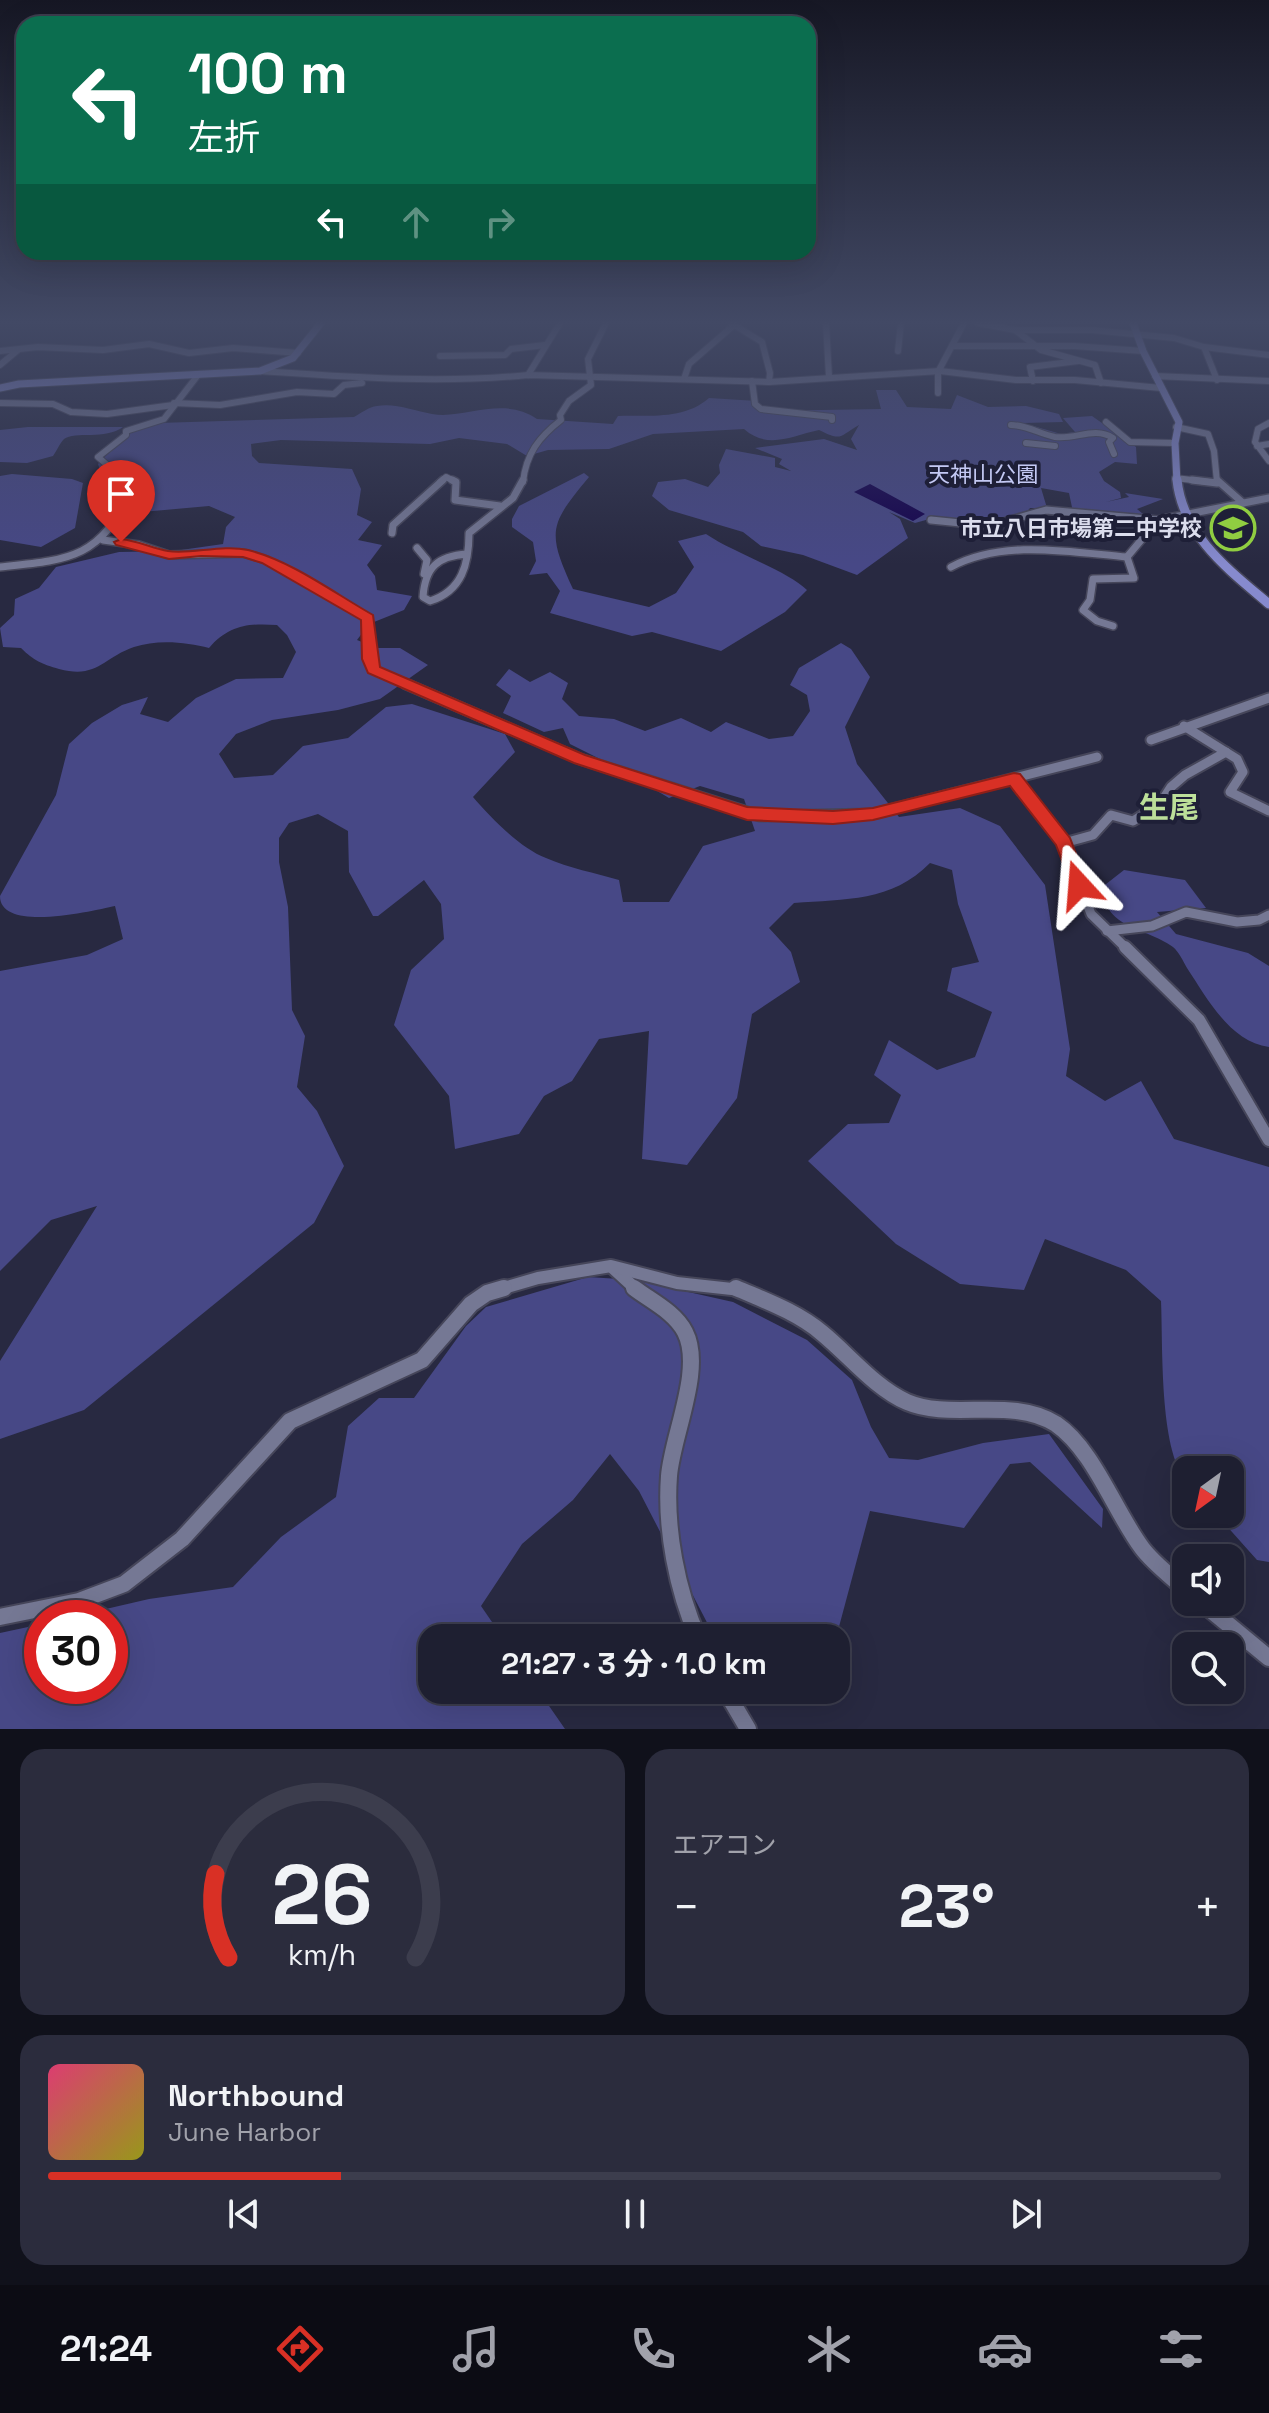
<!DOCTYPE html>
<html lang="ja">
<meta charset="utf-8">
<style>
:root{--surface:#1e1f31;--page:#2b2c3d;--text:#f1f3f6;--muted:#a1a2ab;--line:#3c3d4d;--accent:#d93025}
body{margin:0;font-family:"Space Grotesk","Noto Sans JP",sans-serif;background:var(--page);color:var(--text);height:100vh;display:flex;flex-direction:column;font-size:30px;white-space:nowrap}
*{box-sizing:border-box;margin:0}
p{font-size:26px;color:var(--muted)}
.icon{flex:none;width:44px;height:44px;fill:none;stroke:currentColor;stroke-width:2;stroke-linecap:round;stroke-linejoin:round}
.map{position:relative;height:1729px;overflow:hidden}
.sheet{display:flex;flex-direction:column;gap:20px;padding:20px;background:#10111b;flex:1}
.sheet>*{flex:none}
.top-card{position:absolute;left:16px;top:16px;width:800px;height:244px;border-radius:24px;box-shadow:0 8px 32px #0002,0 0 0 2px var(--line);background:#0b6e4f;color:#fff;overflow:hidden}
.needle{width:52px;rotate:213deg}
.controls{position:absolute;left:1172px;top:1456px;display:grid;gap:16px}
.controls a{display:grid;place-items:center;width:72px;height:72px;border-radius:16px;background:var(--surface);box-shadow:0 8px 32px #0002,0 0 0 2px var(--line);font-size:40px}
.speed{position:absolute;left:24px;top:1600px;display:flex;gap:16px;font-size:40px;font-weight:700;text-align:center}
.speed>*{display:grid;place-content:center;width:104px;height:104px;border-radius:50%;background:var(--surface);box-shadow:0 8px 32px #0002,0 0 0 2px var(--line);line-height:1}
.speed .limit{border:12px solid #d22;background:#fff;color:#111}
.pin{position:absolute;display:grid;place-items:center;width:68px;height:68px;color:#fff;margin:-82px -34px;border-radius:50% 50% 50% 0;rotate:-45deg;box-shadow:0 0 8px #0007}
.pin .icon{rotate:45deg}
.me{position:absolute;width:88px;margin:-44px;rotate:341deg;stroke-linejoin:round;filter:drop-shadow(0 0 6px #0008)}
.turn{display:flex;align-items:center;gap:28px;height:168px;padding:0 40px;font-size:36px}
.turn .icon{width:104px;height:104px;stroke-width:2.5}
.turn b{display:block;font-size:56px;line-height:68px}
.lanes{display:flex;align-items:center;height:76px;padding:0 40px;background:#0003;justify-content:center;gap:40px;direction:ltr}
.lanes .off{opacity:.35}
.big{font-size:60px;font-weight:700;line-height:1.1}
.sheet .widget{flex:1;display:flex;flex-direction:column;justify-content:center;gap:12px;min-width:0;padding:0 28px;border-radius:24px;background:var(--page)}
.sheet .dial{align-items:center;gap:0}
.dial svg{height:208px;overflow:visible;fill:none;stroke:var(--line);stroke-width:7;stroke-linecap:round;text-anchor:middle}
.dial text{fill:var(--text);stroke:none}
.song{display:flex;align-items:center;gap:24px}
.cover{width:96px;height:96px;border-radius:12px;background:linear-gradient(135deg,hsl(340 70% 55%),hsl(60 70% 35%))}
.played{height:8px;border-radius:4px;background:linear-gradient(90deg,var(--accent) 25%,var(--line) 25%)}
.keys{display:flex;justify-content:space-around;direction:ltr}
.heat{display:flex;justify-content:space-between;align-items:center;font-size:44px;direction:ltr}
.sheet .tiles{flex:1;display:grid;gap:20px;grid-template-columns:1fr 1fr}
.widget:last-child{grid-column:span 2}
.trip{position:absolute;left:418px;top:1624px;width:432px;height:80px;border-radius:24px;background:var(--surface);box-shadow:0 8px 32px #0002,0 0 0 2px var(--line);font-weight:700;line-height:80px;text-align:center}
.tab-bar{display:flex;height:128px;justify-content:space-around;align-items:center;background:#0c0c14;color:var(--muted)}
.tab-bar .icon{width:56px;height:56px}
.tab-bar .selected{color:var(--accent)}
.tab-bar b{font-size:36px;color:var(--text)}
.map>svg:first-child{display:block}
.green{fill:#474886}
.water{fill:#14024e}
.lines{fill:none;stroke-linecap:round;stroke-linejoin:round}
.minor-far4-casing{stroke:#46465a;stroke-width:8}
.minor-far3-casing{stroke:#46465a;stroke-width:10}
.minor-far2-casing{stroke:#46465a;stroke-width:13}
.minor-far1-casing{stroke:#46465a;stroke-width:16}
.minor-casing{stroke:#46465a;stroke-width:20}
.major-far1-casing{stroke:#46465a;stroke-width:9}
.major-casing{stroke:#46465a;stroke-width:12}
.minor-far4{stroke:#757894;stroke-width:6}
.minor-far3{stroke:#757894;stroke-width:7}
.minor-far2{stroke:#757894;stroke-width:9}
.minor-far1{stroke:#757894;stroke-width:12}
.minor{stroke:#757894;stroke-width:16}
.major-far1{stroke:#868ace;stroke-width:7}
.major{stroke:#868ace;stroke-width:9}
.route{fill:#d93025;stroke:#8d1f18;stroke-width:2}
.labels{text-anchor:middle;stroke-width:8;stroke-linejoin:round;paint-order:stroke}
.far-park-label{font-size:22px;fill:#c4c9f4;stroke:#1e1f37}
.far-poi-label{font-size:22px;font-weight:bold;fill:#dbdded;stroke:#1e1f37;text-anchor:end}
.quarter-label{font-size:30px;font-weight:bold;fill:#bcdf99;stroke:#1e1f37}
</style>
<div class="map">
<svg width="1269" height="1729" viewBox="0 0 1269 1729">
<rect width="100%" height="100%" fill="#282941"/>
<!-- green -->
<g class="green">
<path d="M876 390H896L907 407 951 409 957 395 988 407 1026 406 1059 414 1063 422 1023 423 1061 434 1075 432 1063 418 1092 416 1136 447 1137 464 1115 462 1099 472 1104 481 1120 492 1121 498 1106 502 1129 497 1125 493 1163 499 1137 509 1143 514H1152V518L1073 512 1069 493 1041 488 1047 508H1030L1027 512 989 524 933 518 915 523 889 512 900 519 908 538 857 575 803 555 761 546 743 532 669 510 652 496 658 482 685 479 708 487 720 473 719 465 726 449 775 458V467L791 471 779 464 782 459 755 448 824 439 857 450 851 439 859 425C839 436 843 442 819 430 791 436 768 450 744 429L653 434 609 449 548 450 527 456 507 444 459 438 430 444 281 440 251 444 252 456 259 463 352 469 361 489 357 515 372 522 358 540 382 545 367 565 375 576 377 590 412 596 404 610 369 624 357 640 377 648H400L428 665 380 699 338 710 272 720 236 734 219 754 234 778 273 775 303 746 348 738 386 707 412 704 505 734 515 752 473 797C491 818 520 848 546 858 569 868 595 873 619 880L623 902H669L703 846 755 831 744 799 700 786 669 798 622 770 570 744 563 728 544 732 503 713 511 696 496 685 509 669 530 682 550 672 568 683 562 699 579 716 614 719 645 731 681 718 711 732 726 722 769 739 793 736 810 711 807 695 790 685 799 668 841 643 851 649 870 677 845 727 857 764 899 817 960 808 1000 826 1045 885 1070 1049 1066 1076 1105 1101 1141 1081 1174 1139 1269 1167V1562L1257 1560 1216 1514H1230V1470H1186V1480C1159 1450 1163 1344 1161 1301L1126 1270 1045 1239 1024 1290 960 1284 896 1244 808 1161 848 1124 889 1123 901 1095 874 1075 889 1040 937 1070 975 1057 992 1012 947 991 952 968 979 962 958 904 952 870 930 863C892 902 845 899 794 903L769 928 791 952 800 982 752 1014 737 1098 687 1165 642 1159 649 1031 599 1039 572 1081 544 1096 519 1134 455 1149 449 1096 394 1025 411 970 444 939 441 904 424 880 378 916H373L349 872 348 831 318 814 289 823 279 838V862L288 907 292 1010 305 1036 297 1087 317 1111 344 1166 314 1223 84 1410 0 1439V1361L97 1206 51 1220 0 1271V971L87 955 123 939 115 906C92 911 0 933 0 896L56 795 69 744 92 723 122 705 148 697 140 714 168 722 196 698 236 679 283 678 296 652 287 635 277 625C249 623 229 625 209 648 187 642 157 639 134 647 102 658 98 679 59 669 42 664 34 661 21 648L3 647 0 628 14 615 15 599 39 588 56 567 119 552 174 551 223 544 226 527 235 517 209 506 131 513 121 484 123 474 118 471 101 473 98 464 130 430 158 423 354 417C361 413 369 407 377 406 396 403 414 411 432 414 463 420 503 395 537 419L613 424 618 416C650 415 684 420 709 398L757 401 762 411 881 409Z"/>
<path d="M28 427H123C105 440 75 431 64 439 60 443 56 452 53 456L27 463 0 462V430Z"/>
<path d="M584 473 589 477C550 524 546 531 573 589L649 607 676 593 694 567 678 541 706 534C734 553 786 570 807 590L785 612 721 651 652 632 632 636 550 613 560 591 547 573 529 575 536 561 533 542 512 527V519L519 506Z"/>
<polygon points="12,474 72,479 83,483 75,528 41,547 0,540 0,476"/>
<path d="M1124 870 1185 880 1206 908 1157 912 1176 934 1248 953 1269 966V1047C1230 1042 1207 998 1187 968 1183 961 1179 952 1173 947 1144 926 1108 931 1101 888Z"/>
<polygon points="588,1277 635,1280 733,1302 807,1340 852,1380 871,1427 889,1458 918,1460 983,1443 1049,1434 1103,1509 1102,1528 1030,1462 1010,1464 964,1528 870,1511 836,1638 715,1638 639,1491 610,1454 573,1500 522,1544 481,1606 503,1638 432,1638 432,1690 538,1690 565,1729 0,1729 0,1633 42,1624 42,1686 110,1686 110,1618 67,1618 149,1599 233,1587 281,1537 336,1497 348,1426 379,1398 414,1398 466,1326 486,1307"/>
</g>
<!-- water -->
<polygon class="water" points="870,484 925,514 913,521 854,492"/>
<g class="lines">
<!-- minor-far4 casing -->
<g class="minor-far4-casing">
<g id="minor-far4">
<polyline points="731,323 762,342 770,373 769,382"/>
<polyline points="826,323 829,377"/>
<polyline points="978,323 1015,330 1092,330 1174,338 1204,347 1269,355"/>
<polyline points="1015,330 1041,350 1095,365 1101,383"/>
<polyline points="952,346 1074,346 1143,351"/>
<polyline points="1204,347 1217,380"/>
<polyline points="0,351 38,347 103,350 149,344 189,353 233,348 298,353"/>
<polyline points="898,351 901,323"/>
<polyline points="440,356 505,355 511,349 545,345"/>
<polyline points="0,365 18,350"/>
<path d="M260 371C349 377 439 384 528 375L769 382 940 371 1016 380H1075L1161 388"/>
<polyline points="528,375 560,323"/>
<polyline points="1155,376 1269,381"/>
<polyline points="684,379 689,364 734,325"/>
<polyline points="752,381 755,404 761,409 832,417 832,420"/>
<polyline points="1033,381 1030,367 1078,361"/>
<polyline points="938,393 938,372 964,323"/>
<polyline points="0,403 53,404 71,412 107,414 173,405"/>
<polyline points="174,403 220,405 297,392 334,394 344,385 362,383"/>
<polyline points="1106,422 1130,442 1174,443"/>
<polyline points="1269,423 1258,429 1255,442 1269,461"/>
<path d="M1011 425C1027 425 1040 434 1055 437 1076 440 1094 426 1113 438L1109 442 1114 454"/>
<polyline points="1176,427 1208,434 1214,451 1217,482"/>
<polyline points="1026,443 1055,446"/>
<polyline points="1257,446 1269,444"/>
<polyline points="1175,478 1209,482"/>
<polyline points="127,482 98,457 126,435 126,431 164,419 198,375"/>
<polyline points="440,482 446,477 456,482"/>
<path d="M523 482C526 454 539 437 561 420L560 415 569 401 591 385 588 359 606 323"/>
</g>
</g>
<!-- minor-far3 casing -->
<g class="minor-far3-casing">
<g id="minor-far3">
<polyline points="452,480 456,482 455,500 500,506"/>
<polyline points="1192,480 1217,483"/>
<polyline points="1217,480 1243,503"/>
<polyline points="931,520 990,526 1046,510 1158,520 1269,498"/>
<polyline points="392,533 393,525 443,480"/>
<polyline points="103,540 139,545 169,555 244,553 267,560 368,618 369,659 374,670 411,686"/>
<polyline points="417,548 427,560 424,574"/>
<path d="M467 554C438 556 425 567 423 597L430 601C462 591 469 564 469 533L513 498 523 480"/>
<path d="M0 567C68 560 101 559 130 491L125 480"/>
<path d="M951 567C1003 539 1070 552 1127 557"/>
<polyline points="1113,626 1097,621 1083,610 1090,600 1093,579 1134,578 1127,557 1158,520"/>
</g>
</g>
<!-- minor-far2 casing -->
<g class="minor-far2-casing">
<g id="minor-far2">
<polyline points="406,684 580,759 760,816 873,814 1097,757"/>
<polyline points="1184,726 1237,759 1243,772 1230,792 1269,811"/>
<polyline points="1151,740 1269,698"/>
<polyline points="1014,779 1064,843 1091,914 1127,949"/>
<polyline points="1064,843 1093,835 1111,815 1133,821 1160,804 1171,787 1185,775 1226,752"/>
<polyline points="1107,931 1152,926 1186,912 1237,922 1259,920 1269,915"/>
</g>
</g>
<!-- minor-far1 casing -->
<g class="minor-far1-casing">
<g id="minor-far1">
<polyline points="1125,947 1199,1020 1269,1140"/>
<polyline points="613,1268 637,1290"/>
<polyline points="497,1290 538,1278 611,1266 677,1283 741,1290"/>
</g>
</g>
<!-- minor casing -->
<g class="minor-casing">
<g id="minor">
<path d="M634 1288C651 1301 675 1312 685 1332 704 1369 672 1436 669 1476 665 1529 677 1590 698 1638"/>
<path d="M736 1288C766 1301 797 1312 822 1333 849 1355 875 1388 907 1402 951 1421 1012 1396 1056 1424 1093 1449 1115 1512 1142 1548 1154 1564 1172 1577 1186 1590"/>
<polyline points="1201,1602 1269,1658"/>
<polyline points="0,1617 79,1601 124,1584 182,1539 290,1421 422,1360 471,1304 487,1293 504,1288"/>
<polyline points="725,1690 748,1729"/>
</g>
</g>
<!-- major-far1 casing -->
<g class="major-far1-casing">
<g id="major-far1">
<polyline points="1133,323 1143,351 1179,422 1175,443 1177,482"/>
<polyline points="0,388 19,384 260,371 293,358 321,323"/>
</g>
</g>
<!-- major casing -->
<g class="major-casing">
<path id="major" d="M1177 480C1183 536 1229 570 1269 604"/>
</g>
<!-- minor-far4 -->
<use href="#minor-far4" class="minor-far4"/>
<!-- minor-far3 -->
<use href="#minor-far3" class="minor-far3"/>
<!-- minor-far2 -->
<use href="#minor-far2" class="minor-far2"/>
<!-- minor-far1 -->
<use href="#minor-far1" class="minor-far1"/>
<!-- minor -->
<use href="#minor" class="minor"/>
<!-- major-far1 -->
<use href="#major-far1" class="major-far1"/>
<!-- major -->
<use href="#major" class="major"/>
</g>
<!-- sky -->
<linearGradient id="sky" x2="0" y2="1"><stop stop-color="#161724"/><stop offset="0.57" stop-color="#424965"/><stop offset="1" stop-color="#424965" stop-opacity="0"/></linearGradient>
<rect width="1269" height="565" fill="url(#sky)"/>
<!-- route -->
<path class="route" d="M121 539C138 541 152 548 168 551 190 555 222 544 248 550 292 561 334 593 373 615L380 667 585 755 747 807 833 811 873 808 1014 773 1020 774 1070 838 1088 885 1079 893 1073 890 1056 845 1010 786 873 820 833 824 747 820 574 763 368 673 362 659 361 620 262 563 243 557 201 556 169 559 116 545 114 542Z"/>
<!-- icons -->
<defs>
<g id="school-ring" transform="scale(2.3)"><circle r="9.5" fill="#1e1f37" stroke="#90cd41" stroke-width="1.5"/><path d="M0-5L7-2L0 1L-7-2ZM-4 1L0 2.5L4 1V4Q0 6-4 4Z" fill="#90cd41"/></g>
</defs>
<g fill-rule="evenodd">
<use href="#school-ring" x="1233" y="528"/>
</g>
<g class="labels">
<!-- far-park labels -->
<g class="far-park-label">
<text x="983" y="482">天神山公園</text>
</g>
<!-- far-poi labels -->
<g class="far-poi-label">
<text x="1202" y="536">市立八日市場第二中学校</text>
</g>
<!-- quarter labels -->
<g class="quarter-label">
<text x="1169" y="818">生尾</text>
</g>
</g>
</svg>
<div class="controls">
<a><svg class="needle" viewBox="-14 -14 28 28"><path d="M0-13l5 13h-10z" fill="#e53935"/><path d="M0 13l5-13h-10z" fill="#a1a2ab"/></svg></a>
<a><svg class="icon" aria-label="sound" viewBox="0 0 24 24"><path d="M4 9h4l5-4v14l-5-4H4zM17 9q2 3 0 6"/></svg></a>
<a><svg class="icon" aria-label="search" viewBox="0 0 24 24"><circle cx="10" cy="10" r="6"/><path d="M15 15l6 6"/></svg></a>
</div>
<div class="speed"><div class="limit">30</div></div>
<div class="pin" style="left:121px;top:542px;background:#d93025"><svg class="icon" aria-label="arrive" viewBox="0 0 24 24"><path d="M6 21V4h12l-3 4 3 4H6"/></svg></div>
<svg class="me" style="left:1079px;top:885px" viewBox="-20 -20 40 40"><path d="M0-17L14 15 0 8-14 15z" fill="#d93025" stroke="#fff" stroke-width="4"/></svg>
<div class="trip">21:27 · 3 分 · 1.0 km</div>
<div class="top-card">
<div class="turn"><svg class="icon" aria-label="left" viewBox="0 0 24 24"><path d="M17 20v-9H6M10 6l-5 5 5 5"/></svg><div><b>100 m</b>左折</div></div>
<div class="lanes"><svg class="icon" aria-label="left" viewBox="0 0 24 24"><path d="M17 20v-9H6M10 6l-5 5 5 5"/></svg><svg class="icon off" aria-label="ahead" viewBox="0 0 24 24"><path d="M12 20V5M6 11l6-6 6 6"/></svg><svg class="icon off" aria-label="right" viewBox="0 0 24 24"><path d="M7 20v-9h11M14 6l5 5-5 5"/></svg></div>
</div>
</div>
<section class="sheet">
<div class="tiles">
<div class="widget dial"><svg viewBox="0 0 100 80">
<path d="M14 69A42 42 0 1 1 86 69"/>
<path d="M14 69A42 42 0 0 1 9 37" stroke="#d93025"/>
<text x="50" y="56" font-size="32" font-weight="700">26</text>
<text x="50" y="72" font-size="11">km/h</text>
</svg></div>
<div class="widget"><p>エアコン</p>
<div class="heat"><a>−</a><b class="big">23°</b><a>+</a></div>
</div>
<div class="widget">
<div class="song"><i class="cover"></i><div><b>Northbound</b><p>June Harbor</p></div></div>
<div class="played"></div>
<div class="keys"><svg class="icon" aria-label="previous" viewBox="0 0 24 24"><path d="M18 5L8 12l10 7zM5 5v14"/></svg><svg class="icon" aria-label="pause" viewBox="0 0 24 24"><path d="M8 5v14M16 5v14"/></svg><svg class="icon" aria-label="next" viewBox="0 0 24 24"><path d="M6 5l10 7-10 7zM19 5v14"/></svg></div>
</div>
</div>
</section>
<nav class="tab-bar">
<b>21:24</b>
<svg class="icon selected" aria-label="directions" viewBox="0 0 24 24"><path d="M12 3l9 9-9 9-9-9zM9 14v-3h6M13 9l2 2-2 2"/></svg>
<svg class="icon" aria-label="music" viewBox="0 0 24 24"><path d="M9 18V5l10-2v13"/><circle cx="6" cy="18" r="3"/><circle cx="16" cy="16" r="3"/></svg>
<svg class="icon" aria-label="phone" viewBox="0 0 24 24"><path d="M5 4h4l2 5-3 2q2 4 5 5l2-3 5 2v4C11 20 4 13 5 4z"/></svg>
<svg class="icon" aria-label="climate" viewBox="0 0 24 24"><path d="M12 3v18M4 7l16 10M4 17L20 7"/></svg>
<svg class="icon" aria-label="car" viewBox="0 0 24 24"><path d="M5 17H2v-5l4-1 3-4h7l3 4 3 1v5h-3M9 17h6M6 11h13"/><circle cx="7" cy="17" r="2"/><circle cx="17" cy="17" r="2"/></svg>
<svg class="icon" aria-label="filters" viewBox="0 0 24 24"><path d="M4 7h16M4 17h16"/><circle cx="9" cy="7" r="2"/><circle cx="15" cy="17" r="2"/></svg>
</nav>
